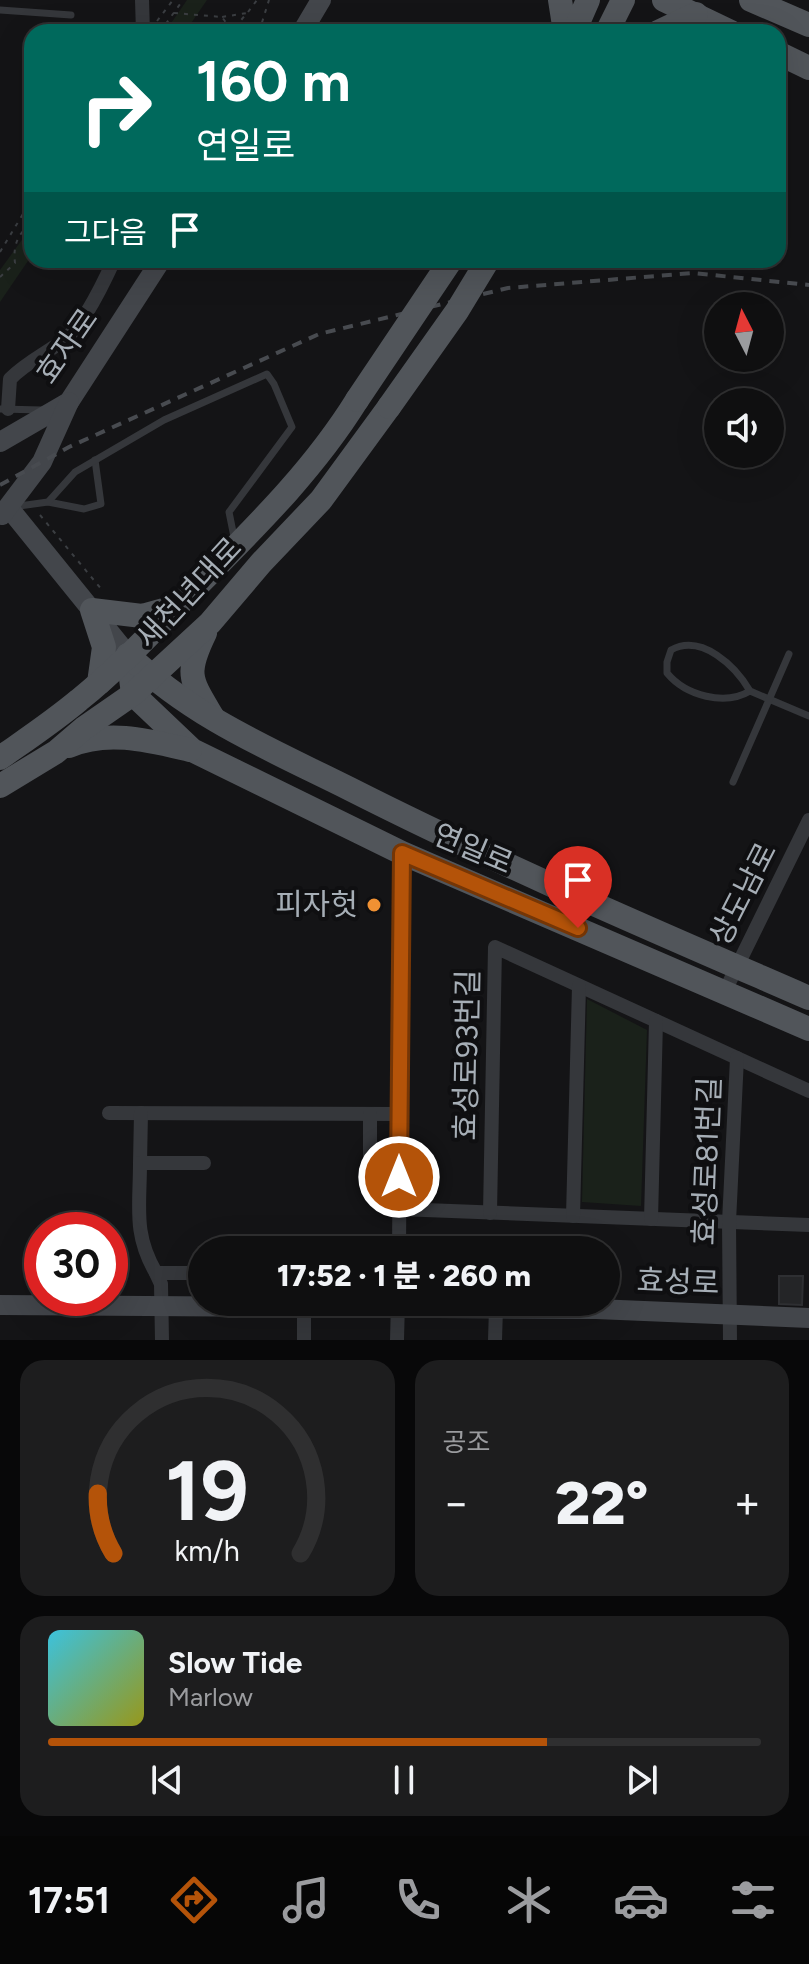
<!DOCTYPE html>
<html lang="ko">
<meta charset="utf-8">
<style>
:root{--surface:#0f0f10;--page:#1d1d1e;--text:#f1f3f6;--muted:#9b9c9f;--line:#2f2f30;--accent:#b45309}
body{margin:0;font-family:Figtree,"Noto Sans KR",sans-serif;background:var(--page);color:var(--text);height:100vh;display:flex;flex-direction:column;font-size:30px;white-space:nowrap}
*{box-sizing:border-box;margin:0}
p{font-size:26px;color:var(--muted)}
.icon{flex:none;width:44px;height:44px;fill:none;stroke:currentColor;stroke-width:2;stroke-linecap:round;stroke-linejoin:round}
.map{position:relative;height:1340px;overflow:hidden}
.sheet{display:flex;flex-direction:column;gap:20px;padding:20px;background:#080809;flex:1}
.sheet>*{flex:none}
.guide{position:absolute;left:24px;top:24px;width:762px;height:244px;border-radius:24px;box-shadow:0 8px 32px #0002,0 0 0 2px var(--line);background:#00695c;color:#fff;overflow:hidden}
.needle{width:52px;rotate:354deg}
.controls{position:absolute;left:704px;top:292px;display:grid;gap:16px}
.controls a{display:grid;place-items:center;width:80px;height:80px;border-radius:50%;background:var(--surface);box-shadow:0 8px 32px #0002,0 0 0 2px var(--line);font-size:40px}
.speed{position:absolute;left:24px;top:1212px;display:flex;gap:16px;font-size:40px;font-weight:700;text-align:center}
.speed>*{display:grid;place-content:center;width:104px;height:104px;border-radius:50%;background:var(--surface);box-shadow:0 8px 32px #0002,0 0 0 2px var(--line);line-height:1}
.speed .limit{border:12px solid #d22;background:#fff;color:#111}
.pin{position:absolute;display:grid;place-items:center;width:68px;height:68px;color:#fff;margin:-82px -34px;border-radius:50% 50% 50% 0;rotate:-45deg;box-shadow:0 0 8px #0007}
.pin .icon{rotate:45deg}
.me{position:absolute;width:88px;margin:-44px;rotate:0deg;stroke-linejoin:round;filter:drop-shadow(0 0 6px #0008)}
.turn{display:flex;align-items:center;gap:28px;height:168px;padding:0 40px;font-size:36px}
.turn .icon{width:104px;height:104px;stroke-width:2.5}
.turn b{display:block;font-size:56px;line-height:68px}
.then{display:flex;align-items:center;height:76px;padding:0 40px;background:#0003;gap:16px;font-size:30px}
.big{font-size:60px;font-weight:800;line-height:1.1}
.sheet .widget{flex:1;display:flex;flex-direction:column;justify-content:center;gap:12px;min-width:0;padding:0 28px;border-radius:24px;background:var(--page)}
.sheet .dial{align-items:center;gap:0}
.dial svg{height:208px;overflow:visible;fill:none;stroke:var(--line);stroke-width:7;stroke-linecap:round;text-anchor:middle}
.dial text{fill:var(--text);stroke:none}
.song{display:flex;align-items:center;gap:24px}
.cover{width:96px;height:96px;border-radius:12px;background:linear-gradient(135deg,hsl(190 70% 55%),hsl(60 70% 35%))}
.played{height:8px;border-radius:4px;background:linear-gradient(90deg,var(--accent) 70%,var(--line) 70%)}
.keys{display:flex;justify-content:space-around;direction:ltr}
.heat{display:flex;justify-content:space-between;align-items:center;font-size:44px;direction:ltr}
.sheet .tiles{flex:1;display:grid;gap:20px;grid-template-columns:1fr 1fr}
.widget:last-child{grid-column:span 2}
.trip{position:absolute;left:188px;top:1236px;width:432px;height:80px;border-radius:40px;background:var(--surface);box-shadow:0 8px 32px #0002,0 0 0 2px var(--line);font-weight:800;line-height:80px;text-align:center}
.tabs{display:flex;height:128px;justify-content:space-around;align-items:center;background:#060606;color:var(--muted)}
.tabs .icon{width:56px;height:56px}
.tabs .selected{color:var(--accent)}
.tabs b{font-size:36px;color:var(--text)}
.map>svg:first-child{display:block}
.green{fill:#1a211a}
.building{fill:#242527;stroke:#2e2f32;stroke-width:2}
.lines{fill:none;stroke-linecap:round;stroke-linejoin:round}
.path{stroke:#3b3e42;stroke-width:2;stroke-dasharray:4 6;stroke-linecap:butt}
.lane{stroke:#35373b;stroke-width:7}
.street{stroke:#35373b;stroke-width:14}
.secondary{stroke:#43464b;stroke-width:20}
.primary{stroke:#51555a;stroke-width:24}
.rail{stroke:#484b50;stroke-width:4;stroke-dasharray:10 8;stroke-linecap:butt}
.primary-bridge{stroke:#51555a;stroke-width:24}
.route-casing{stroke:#753606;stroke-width:20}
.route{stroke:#b45309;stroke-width:14}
.poi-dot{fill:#f09133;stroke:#0f0f11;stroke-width:3}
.labels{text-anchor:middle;stroke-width:8;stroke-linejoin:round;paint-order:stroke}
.street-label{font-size:30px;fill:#a6aeb6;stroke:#0f0f11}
.poi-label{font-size:30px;fill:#a6aeb6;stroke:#0f0f11;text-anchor:end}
</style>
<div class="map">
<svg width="809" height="1340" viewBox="0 0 809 1340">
<rect width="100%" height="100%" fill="#141416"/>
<!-- green -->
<g class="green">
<polygon points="187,0 207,0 185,32 165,32"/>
<polygon points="32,226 32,255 0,302 0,270"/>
<polygon points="587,999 647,1030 641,1206 582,1202"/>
</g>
<!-- building -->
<polygon class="building" points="779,1276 803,1276 802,1305 779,1304"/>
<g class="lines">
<!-- path -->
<g class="path">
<polyline points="248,12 257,0"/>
<polyline points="174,13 222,17 232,31 247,13 222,17"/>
<polyline points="157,21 173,0"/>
<polyline points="160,32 183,0"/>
<polyline points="259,32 269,0"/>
<polyline points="0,252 32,199"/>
<path d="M0 277 15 263C13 246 17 234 32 223"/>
<polyline points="40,515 102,590"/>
</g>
<!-- lane -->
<g class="lane">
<polyline points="0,10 71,15"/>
<polyline points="0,409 42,410"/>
<polyline points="48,502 84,509 101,504 95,460"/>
<polyline points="12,507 48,502 75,472 164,420 267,374 274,384 292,427 229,512 235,542"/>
<path d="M750 691C736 667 702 633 671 650L667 662V673C686 696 725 706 750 691L809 716"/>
<polyline points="733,782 789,654"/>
</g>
<!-- street -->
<g class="street">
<polyline points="142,0 143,32"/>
<path d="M8 409 10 379C28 361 46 354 65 339 84 325 104 282 114 260"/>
<polyline points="725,991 809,820"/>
<polyline points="109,1113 400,1114"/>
<polyline points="370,1114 370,1191"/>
<polyline points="140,1163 141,1113"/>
<polyline points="399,1209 809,1225"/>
<polyline points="490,1213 495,947 809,1091"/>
<polyline points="573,1216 579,986"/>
<polyline points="651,1219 656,1021"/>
<polyline points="399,1250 402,853"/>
<polyline points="156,1273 161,1284 162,1340"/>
<path d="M202 1273H156C133 1234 140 1207 140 1163H204"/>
<polyline points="304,1340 304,1307"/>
<polyline points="397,1340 398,1302"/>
<polyline points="495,1340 496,1308"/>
<polyline points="730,1340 729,1222 737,1058"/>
</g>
<!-- secondary -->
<g class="secondary">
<polyline points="302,32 321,0"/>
<polyline points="0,442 69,402 161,260"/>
<polyline points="9,508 128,655"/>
<polyline points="2,515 42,462 69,402"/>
<polyline points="0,1305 596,1309 809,1318"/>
</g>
<!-- primary -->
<g class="primary">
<polyline points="560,0 565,32"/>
<polyline points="664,0 731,32"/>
<polyline points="751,0 809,25"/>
<polyline points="574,32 588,0"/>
<polyline points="607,32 623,0"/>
<polyline points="658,32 696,14"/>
<polyline points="778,53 809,68"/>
<path d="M205 633C185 674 190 679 212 716"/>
<polyline points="128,655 133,694 192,750 402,853 809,1029"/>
<path d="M128 655C194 718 270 749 350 789 500 865 655 931 809 998"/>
<polyline points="99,683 104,647 92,610 142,616 178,606"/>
<path d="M69 746C108 729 151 741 190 750"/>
<path d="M0 758C27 739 54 721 79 700 119 668 154 630 189 594 250 532 311 474 357 400"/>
<polyline points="0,786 56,752 84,728 133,694 210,623 261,563 321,500 389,407"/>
</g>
<!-- rail -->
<polyline class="rail" points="0,485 69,447 319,334 508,288 693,273 809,285"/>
<!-- primary-bridge -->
<g class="primary-bridge">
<polyline points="357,400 451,260"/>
<polyline points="389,407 457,311 488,260"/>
</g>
</g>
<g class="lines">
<!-- route casing -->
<g class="route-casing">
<polyline id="route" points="399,1177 402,853 578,928"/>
</g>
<!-- route -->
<use href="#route" class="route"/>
</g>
<!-- markers -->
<circle class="poi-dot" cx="374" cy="905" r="8"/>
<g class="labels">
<!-- street labels -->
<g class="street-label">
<text transform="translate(67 346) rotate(-55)" y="10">효자로</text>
<text transform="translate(189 593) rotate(-47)" y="10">새천년대로</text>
<text transform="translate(473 849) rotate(23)" y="10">연일로</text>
<text transform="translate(743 894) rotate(-63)" y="10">상도남로</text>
<text transform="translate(467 1055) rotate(-89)" y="10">효성로93번길</text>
<text transform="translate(707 1161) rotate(-88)" y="10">효성로81번길</text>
<text transform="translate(678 1282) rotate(2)" y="10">효성로</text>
</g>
<!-- poi labels -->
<g class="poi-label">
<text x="358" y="915">피자헛</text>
</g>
</g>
</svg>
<div class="controls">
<a><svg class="needle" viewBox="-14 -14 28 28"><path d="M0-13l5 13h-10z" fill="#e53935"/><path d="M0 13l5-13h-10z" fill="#9b9c9f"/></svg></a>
<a><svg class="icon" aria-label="sound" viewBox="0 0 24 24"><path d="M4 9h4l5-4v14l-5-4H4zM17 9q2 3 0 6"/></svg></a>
</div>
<div class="speed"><div class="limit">30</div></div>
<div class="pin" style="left:578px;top:928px;background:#d93025"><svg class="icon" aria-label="arrive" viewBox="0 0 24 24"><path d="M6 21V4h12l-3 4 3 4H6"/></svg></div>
<svg class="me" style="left:399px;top:1177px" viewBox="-20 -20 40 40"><circle r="17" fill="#b45309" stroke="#fff" stroke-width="3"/><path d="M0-11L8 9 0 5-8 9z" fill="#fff"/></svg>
<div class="trip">17:52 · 1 분 · 260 m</div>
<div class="guide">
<div class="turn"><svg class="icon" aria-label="right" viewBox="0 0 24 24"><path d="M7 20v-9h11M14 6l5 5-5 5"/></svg><div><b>160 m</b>연일로</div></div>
<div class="then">그다음<svg class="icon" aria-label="arrive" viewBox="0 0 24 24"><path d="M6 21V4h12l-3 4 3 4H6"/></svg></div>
</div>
</div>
<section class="sheet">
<div class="tiles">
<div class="widget dial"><svg viewBox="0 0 100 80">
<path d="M14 69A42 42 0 1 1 86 69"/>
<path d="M14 69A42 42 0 0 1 8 46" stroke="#b45309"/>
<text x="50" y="56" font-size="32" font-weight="700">19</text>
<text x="50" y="72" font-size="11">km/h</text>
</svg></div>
<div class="widget"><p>공조</p>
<div class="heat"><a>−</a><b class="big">22°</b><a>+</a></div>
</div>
<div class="widget">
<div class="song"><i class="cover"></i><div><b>Slow Tide</b><p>Marlow</p></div></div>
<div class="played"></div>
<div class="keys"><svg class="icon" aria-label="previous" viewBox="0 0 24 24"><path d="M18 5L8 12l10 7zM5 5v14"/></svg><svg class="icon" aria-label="pause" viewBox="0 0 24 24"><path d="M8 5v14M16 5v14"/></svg><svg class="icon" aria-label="next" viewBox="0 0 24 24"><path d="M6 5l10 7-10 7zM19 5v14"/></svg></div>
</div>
</div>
</section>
<nav class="tabs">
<b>17:51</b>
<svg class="icon selected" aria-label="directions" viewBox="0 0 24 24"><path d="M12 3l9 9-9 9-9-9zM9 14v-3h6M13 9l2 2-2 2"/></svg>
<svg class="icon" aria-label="music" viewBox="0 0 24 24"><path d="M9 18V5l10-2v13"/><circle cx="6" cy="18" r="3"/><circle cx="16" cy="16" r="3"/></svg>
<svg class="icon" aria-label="phone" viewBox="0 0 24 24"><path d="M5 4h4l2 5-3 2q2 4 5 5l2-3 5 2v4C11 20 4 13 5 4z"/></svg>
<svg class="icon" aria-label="climate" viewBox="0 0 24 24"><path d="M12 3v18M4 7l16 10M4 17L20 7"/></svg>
<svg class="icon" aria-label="car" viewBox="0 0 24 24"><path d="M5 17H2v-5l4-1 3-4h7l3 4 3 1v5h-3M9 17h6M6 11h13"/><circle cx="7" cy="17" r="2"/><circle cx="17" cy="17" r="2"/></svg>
<svg class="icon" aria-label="filters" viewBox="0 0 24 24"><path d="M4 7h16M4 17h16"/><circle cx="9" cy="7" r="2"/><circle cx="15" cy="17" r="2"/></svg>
</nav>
